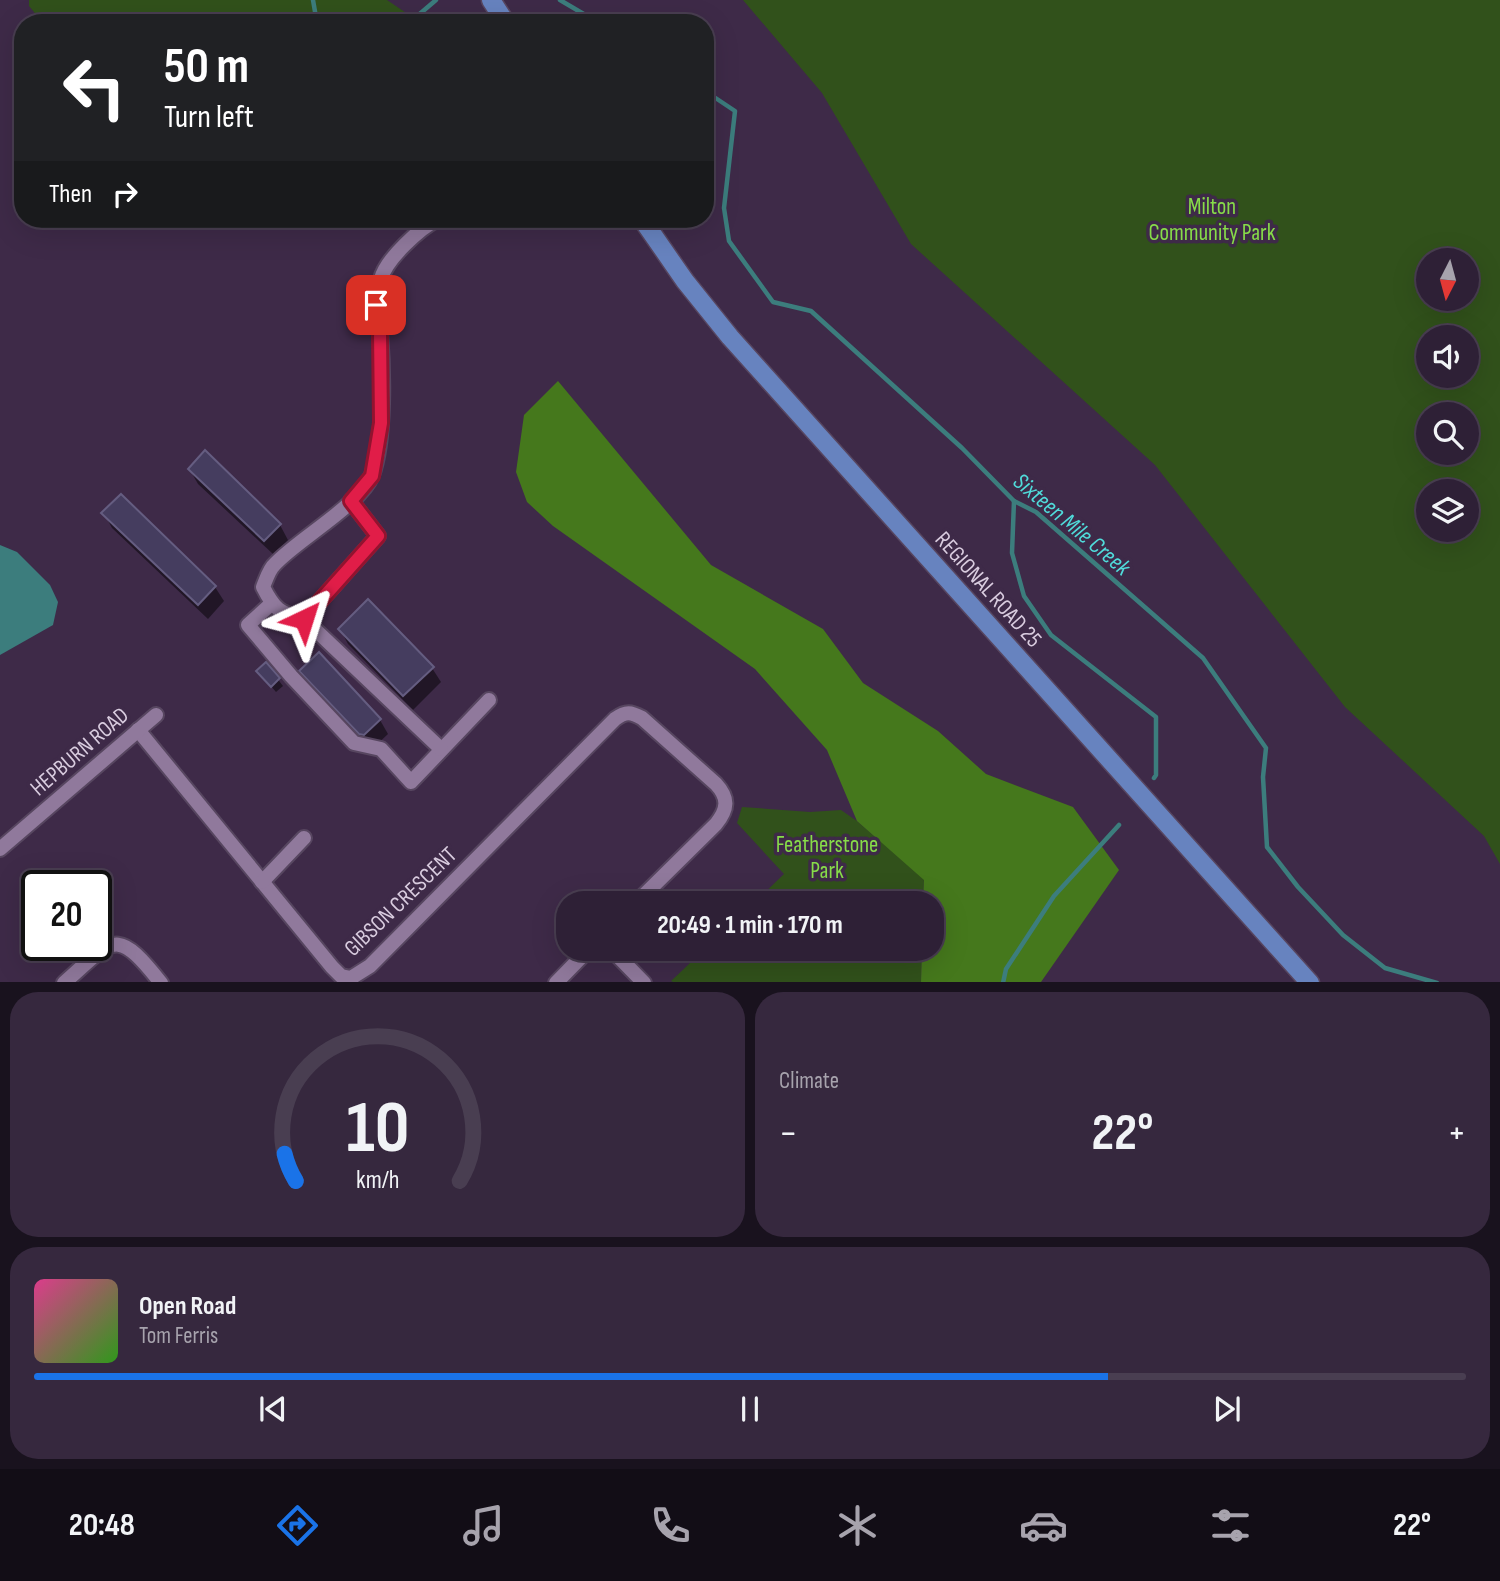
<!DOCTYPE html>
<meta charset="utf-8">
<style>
:root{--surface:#2e2036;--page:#36283e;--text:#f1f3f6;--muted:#a7a3ad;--line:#493e51;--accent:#1a73e8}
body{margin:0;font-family:"Sofia Sans Condensed",sans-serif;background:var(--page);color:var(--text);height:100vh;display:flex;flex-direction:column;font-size:26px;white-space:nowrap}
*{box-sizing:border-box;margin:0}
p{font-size:23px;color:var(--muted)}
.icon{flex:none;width:38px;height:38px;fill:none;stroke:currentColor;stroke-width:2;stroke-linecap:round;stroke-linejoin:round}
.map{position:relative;height:982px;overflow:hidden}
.panel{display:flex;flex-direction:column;gap:10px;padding:10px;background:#19121e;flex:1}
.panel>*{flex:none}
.hud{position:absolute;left:14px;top:14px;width:700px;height:214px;border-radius:28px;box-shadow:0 7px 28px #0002,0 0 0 2px var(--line);background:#202124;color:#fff;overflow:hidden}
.needle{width:46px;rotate:186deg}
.tools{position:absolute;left:1416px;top:248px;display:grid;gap:14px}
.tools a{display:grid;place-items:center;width:63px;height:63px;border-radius:50%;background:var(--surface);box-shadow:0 7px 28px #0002,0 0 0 2px var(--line);font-size:35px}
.speed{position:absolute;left:21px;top:870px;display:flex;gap:14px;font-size:35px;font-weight:700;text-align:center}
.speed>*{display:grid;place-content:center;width:91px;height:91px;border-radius:50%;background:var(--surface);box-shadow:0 7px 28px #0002,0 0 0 2px var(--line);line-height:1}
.speed .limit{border:4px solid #111;border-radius:10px;background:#fff;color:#111}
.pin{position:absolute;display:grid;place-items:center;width:60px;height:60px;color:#fff;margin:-30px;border-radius:14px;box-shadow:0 4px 10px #0006}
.me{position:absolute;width:77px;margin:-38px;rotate:41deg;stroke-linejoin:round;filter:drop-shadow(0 0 5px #0008)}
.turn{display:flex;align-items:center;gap:24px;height:147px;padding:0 35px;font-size:32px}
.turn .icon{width:91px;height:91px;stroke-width:2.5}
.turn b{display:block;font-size:49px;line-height:60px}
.then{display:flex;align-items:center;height:66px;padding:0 35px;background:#0003;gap:14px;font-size:26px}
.big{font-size:52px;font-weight:700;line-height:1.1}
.panel .widget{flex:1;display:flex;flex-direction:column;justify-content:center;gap:10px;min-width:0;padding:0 24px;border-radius:28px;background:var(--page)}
.panel .dial{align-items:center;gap:0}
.dial svg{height:182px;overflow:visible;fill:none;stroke:var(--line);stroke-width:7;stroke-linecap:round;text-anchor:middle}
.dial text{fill:var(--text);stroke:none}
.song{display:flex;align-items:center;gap:21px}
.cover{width:84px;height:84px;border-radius:10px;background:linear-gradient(135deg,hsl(330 70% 55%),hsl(110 70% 35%))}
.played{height:7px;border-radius:4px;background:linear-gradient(90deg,var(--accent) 75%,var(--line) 75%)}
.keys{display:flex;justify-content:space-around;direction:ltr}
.heat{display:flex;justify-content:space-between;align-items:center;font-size:38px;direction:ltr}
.panel .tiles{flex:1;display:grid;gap:10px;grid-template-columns:1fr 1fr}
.widget:last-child{grid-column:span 2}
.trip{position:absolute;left:556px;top:891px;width:388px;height:70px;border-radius:28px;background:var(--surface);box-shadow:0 7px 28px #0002,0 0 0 2px var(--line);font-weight:700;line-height:70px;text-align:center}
.dock{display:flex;height:112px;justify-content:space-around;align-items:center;background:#120d16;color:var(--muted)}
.dock .icon{width:49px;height:49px}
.dock .selected{color:var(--accent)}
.dock b{font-size:32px;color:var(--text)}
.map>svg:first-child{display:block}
.green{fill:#31511b;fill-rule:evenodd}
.forest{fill:#45781c}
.water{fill:#3c7d7d}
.shadow{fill:#0007}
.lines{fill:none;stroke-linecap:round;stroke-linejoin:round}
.stream{stroke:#3c7d7d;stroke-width:4.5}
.building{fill:#453d5f;stroke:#655d81;stroke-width:2}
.minor-casing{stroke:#574660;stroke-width:18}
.major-casing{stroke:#574660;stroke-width:21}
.minor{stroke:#90799c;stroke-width:14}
.major{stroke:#6783bf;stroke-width:18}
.route-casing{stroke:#92132f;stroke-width:18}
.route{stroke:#e11d48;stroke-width:12}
.labels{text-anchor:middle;stroke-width:7;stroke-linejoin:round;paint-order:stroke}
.park-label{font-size:23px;fill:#87dc49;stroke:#3e2a48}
.street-label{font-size:23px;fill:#d9ccdf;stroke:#3e2a48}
.water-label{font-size:24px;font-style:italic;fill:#50dbda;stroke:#3e2a48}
</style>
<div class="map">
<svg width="1500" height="983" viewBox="0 0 1500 983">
<rect width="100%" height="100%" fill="#3e2a48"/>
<!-- green -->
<g class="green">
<polygon points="29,0 387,0 421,23 43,23 29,6"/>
<path d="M743 0H1500V864L1484 836 1345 707 1155 465 911 244 822 93ZM1428 261H1466V299H1428ZM1428 338H1466V376H1428ZM1428 415H1466V453H1428ZM1428 492H1466V530H1428Z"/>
<polygon points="742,807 810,812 841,810 857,821 924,879 923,903 754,903 784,874 737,823"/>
<polygon points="706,948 922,949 921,982 673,982 671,981"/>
</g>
<!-- forest -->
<polygon class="forest" points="558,381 711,565 823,629 863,683 938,731 986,774 1073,807 1119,870 1041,982 921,982 922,949 933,948 933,903 923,903 924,880 857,821 827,750 755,669 553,526 527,502 516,472 524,415"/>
<!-- water -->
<polygon class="water" points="0,545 17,552 50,585 58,602 53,625 0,655"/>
<!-- shadow -->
<g class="shadow">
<polygon points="190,470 280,525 288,540 274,555 198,484"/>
<polygon points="104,513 215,587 224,601 208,619 112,528"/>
<polygon points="340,629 432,668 441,682 413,710 348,644"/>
<polygon points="266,664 283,686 276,692 259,672"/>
<polygon points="301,671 380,720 388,734 372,749 369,749 310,685"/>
</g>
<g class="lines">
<!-- stream -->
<g class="stream">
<polyline points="313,0 317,23"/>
<polyline points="560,0 599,23"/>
<polyline points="409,23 436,0"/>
<polyline points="705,91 735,111 724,208 729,241 773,302 811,311 962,448 1014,501 1036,512 1203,658 1266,748 1263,777 1267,847 1298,887 1343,935 1385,968 1437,983"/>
<polyline points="1014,501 1012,553 1024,596 1051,635 1156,717 1156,775 1154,778"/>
<polyline points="1003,983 1006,969 1054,896 1119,825"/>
</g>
</g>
<!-- building -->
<g class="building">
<polygon points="205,450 281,524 264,541 188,469"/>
<polygon points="121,494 216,586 198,605 101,513"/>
<polygon points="368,599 434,667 403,696 338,629"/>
<polygon points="319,652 381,719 364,735 359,734 299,671"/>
<polygon points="266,662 280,678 271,687 256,671"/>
</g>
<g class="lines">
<!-- minor casing -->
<g class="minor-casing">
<g id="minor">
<path d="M351 501 378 536 304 619C280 614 274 609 263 587 266 580 269 569 275 564 298 539 360 505 372 475 385 440 383 369 380 332 378 313 375 298 381 279 386 259 420 228 438 219"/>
<polyline points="271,604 248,625 291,676 354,743 381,749 411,782 489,700"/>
<polyline points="304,619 441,749"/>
<path d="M138 730 332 967 341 976 351 978 370 966 615 719C626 711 631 712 642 718L716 784C729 798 728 809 716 824L636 903"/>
<polyline points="0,849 156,715"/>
<polyline points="262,882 304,838"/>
<polyline points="610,948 644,983"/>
<path d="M64 983C114 939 115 925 161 983"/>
<polyline points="556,983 590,948"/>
</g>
</g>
<!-- major casing -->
<g class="major-casing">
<g id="major">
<polyline points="491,0 506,23"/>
<polyline points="642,219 685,281 730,337 1310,983"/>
</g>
</g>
<!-- minor -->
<use href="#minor" class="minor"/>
<!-- major -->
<use href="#major" class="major"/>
</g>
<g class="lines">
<!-- route casing -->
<g class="route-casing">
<polyline id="route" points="304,619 378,536 351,501 372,476 381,423 380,332 376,305"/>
</g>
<!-- route -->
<use href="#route" class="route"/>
</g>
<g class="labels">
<!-- park labels -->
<g class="park-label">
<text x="1212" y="214">Milton<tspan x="1212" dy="26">Community Park</tspan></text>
<text x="827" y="852">Featherstone<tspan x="827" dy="26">Park</tspan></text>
</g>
<!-- street labels -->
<g class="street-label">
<text transform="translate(989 589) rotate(48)" y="8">REGIONAL ROAD 25</text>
<text transform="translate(79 751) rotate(-41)" y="8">HEPBURN ROAD</text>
<text transform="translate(400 901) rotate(-44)" y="8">GIBSON CRESCENT</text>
</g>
<!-- water labels -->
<g class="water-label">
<text transform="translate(1072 524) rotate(40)" y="8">Sixteen Mile Creek</text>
</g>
</g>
</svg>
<div class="tools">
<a><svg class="needle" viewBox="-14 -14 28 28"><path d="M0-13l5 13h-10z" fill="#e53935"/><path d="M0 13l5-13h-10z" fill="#a7a3ad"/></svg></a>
<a><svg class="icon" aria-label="sound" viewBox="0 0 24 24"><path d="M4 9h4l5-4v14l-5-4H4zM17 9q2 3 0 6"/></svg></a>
<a><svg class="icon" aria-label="search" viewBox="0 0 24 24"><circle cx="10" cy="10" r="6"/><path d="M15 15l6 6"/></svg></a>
<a><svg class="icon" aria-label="layers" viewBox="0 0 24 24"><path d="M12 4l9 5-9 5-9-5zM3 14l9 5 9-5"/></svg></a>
</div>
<div class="speed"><div class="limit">20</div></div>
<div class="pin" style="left:376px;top:305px;background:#d93025"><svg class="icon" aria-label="arrive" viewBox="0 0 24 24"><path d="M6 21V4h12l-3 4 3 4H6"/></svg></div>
<svg class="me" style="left:304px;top:619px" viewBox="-20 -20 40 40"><path d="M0-17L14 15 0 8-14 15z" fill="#e11d48" stroke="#fff" stroke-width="4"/></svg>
<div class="trip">20:49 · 1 min · 170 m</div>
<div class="hud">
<div class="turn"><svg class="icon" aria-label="left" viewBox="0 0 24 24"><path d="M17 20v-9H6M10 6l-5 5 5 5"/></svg><div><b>50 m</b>Turn left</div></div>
<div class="then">Then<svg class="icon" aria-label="right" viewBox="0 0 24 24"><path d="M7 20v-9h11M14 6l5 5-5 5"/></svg></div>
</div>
</div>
<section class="panel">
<div class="tiles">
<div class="widget dial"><svg viewBox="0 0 100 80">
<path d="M14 69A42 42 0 1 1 86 69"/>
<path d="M14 69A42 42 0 0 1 9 57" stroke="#1a73e8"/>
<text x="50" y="56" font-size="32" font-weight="700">10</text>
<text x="50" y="72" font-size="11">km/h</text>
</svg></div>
<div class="widget"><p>Climate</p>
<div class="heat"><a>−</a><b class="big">22°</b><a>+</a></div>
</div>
<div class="widget">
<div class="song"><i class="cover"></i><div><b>Open Road</b><p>Tom Ferris</p></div></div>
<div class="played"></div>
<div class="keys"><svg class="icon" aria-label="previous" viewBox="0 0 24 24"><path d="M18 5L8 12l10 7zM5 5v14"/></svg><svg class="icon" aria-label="pause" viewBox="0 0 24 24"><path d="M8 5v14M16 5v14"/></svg><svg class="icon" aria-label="next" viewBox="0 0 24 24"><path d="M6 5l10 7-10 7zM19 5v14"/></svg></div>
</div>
</div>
</section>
<nav class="dock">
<b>20:48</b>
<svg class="icon selected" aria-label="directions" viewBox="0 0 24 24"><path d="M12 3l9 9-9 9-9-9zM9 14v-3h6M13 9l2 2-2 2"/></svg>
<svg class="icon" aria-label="music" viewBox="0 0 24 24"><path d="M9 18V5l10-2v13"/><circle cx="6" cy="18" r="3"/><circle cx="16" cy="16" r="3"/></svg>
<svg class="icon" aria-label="phone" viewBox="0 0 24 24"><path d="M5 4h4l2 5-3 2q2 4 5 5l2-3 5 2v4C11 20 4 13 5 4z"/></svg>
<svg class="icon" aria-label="climate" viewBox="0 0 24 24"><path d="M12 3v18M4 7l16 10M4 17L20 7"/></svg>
<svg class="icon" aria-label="car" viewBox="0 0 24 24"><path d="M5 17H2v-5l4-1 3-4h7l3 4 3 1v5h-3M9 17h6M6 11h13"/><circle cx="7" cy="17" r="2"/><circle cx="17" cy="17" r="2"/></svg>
<svg class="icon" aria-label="filters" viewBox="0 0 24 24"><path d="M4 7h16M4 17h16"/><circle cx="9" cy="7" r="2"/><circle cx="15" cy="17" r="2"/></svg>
<b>22°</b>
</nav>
